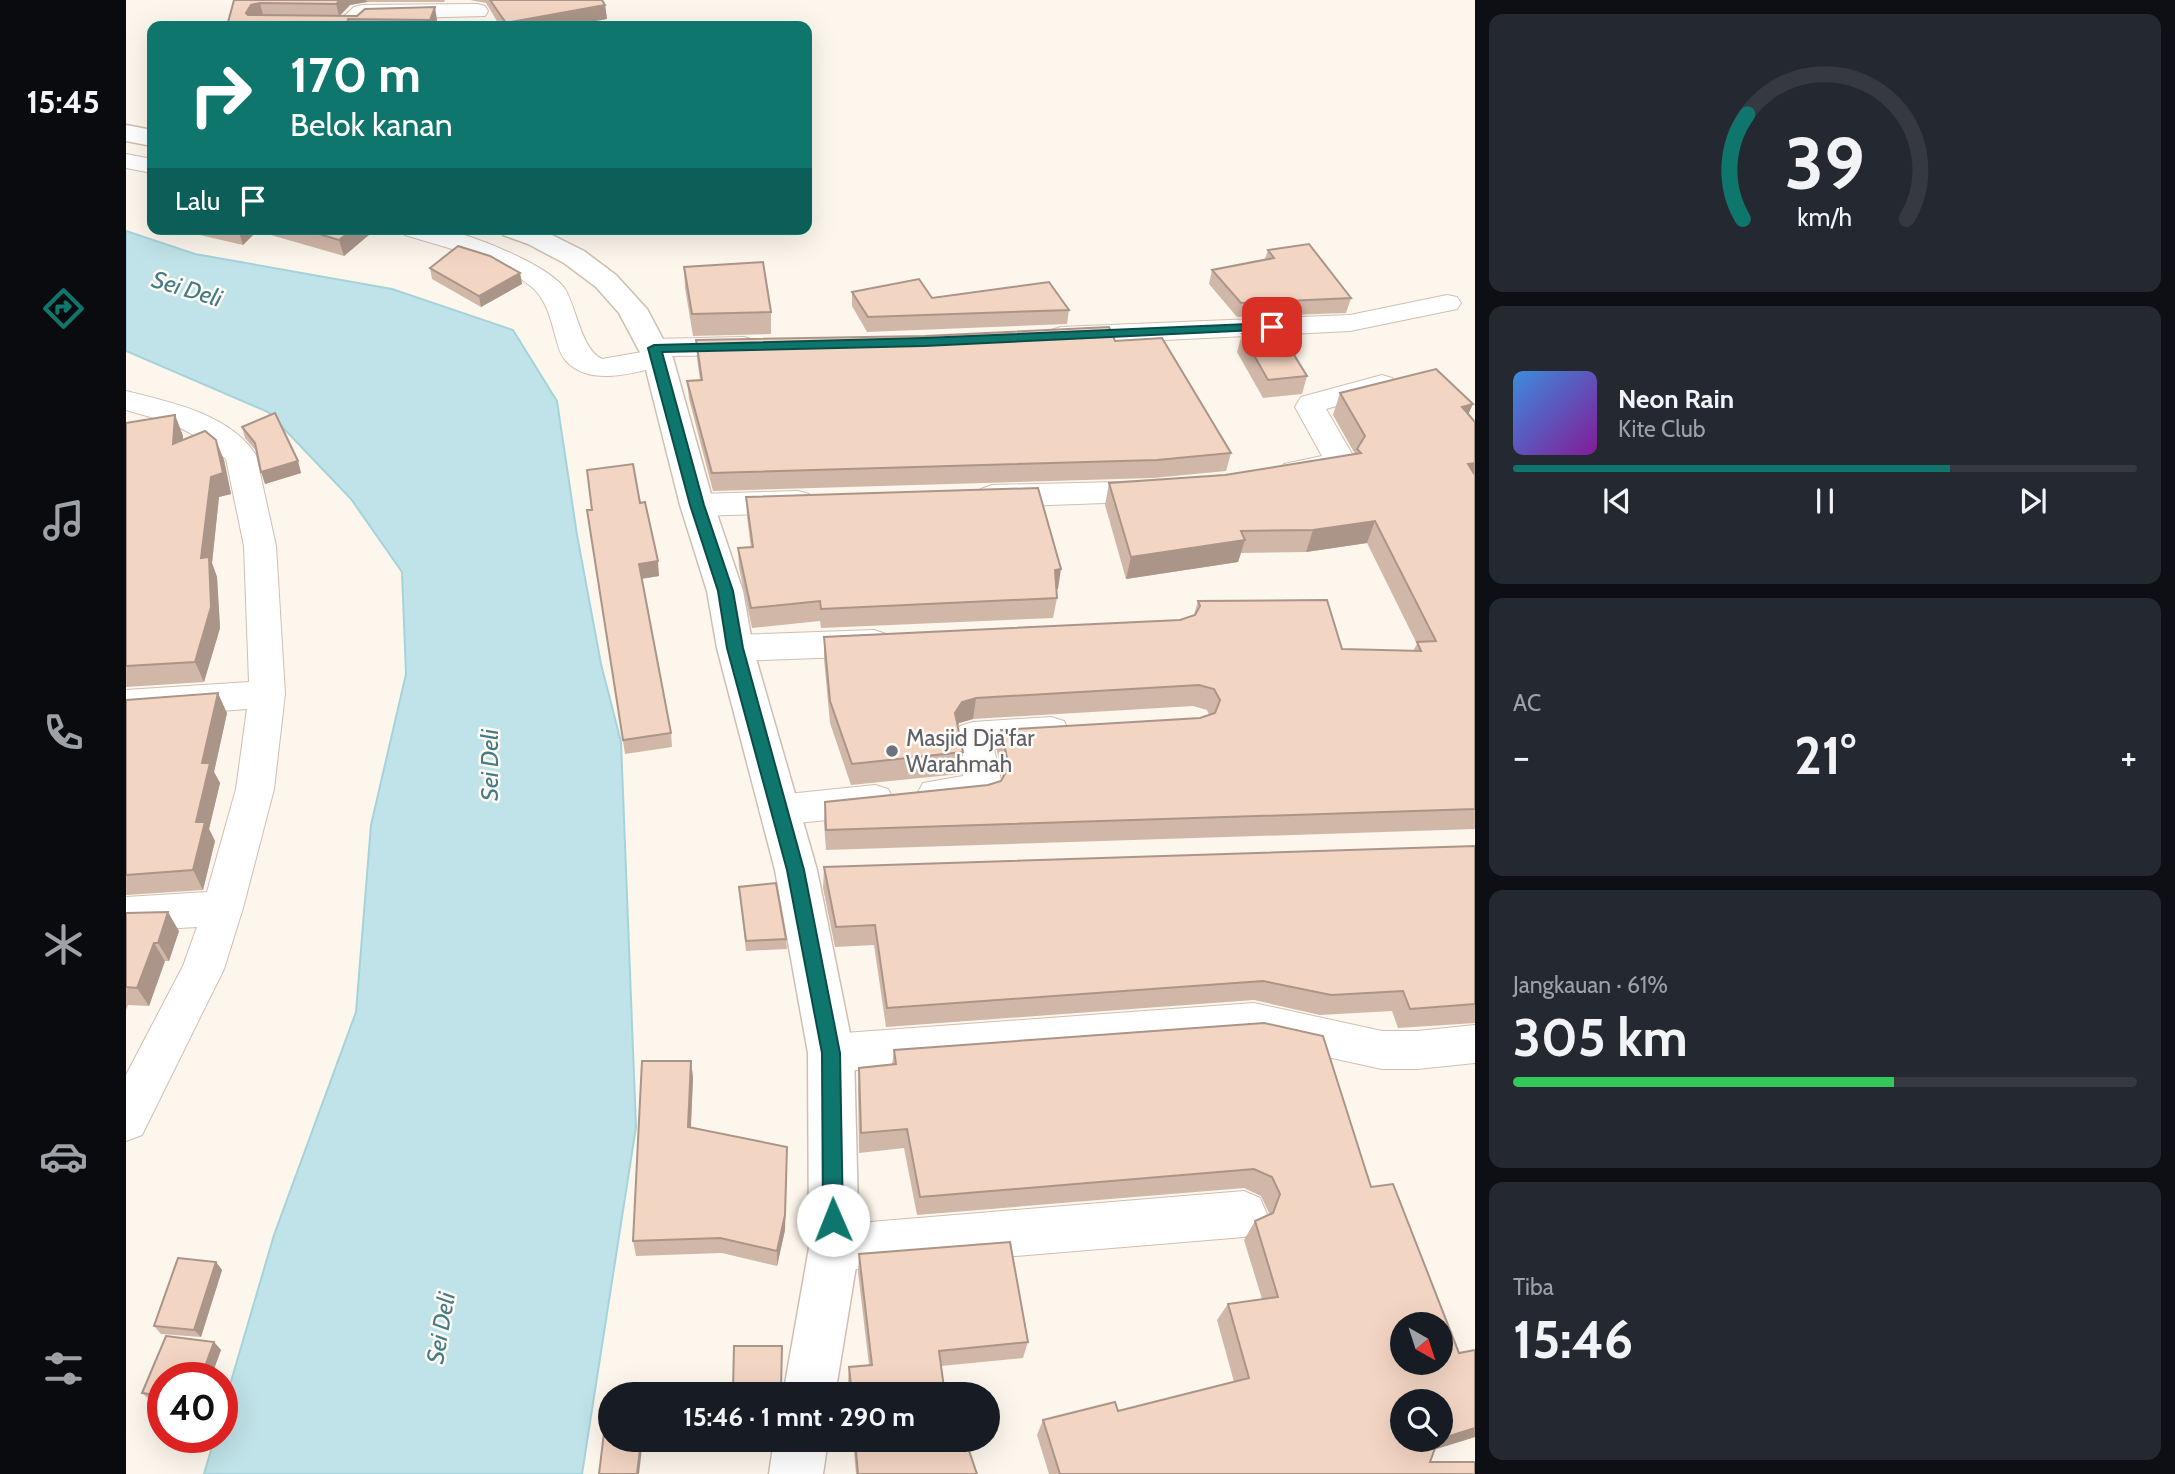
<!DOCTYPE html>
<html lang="id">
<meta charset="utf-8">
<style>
:root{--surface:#171b24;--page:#242831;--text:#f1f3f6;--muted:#9ea1a6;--line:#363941;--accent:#0f766e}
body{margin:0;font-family:Cabin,sans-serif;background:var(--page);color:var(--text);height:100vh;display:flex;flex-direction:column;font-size:26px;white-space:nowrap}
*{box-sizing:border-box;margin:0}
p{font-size:23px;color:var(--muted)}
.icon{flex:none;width:38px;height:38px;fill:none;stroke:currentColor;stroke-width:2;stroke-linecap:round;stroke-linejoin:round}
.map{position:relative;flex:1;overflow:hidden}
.sheet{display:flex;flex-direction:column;gap:14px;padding:14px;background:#0d0f14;width:700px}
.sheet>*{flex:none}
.hud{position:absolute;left:21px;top:21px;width:665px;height:214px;border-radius:14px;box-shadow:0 7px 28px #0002;background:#0f766e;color:#fff;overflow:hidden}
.needle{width:46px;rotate:141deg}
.controls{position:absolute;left:1264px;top:1312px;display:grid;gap:14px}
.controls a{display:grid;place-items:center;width:63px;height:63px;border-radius:50%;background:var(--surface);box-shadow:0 7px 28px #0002;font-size:35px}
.speed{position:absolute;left:21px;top:1362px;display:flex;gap:14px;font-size:35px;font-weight:700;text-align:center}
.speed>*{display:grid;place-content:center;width:91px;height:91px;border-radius:50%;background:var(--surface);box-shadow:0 7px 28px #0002;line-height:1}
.speed .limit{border:10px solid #d22;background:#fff;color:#111}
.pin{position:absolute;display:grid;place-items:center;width:60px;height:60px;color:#fff;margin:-30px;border-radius:14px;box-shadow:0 4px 10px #0006}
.me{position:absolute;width:77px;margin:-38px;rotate:359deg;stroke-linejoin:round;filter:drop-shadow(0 0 5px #0008)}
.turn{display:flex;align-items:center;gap:24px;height:147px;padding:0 28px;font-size:32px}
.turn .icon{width:91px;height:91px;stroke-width:2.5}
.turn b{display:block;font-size:49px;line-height:60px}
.then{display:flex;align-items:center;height:66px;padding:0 28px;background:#0003;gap:14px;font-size:26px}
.big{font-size:52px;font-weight:700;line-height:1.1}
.sheet .card{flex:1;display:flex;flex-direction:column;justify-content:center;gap:10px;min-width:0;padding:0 24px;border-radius:14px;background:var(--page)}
.sheet .dial{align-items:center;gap:0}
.dial svg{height:182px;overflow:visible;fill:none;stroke:var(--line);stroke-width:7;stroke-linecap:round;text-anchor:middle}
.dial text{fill:var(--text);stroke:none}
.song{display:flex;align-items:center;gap:21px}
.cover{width:84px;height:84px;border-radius:10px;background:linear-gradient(135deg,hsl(210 70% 55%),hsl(290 70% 35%))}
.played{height:7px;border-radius:4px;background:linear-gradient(90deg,var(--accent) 70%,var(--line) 70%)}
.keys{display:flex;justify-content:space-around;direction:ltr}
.heat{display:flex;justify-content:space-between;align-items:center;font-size:38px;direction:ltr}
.charge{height:10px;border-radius:5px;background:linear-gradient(90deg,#34c759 61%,var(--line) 0)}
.trip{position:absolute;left:472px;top:1382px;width:402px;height:70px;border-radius:35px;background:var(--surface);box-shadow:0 7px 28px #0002;font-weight:700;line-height:70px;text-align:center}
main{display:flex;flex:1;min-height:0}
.menu{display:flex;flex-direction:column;width:126px;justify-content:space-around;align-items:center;background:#090b0e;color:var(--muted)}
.menu .icon{width:49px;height:49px}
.menu .current{color:var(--accent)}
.menu b{font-size:32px;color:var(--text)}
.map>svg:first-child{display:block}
.water{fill:#bfe3e8;stroke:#a5d3da;stroke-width:2}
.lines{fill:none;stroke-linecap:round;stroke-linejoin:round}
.minor-casing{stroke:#d1beb0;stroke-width:2}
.tertiary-casing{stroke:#d1beb0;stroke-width:3}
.minor{fill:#fff;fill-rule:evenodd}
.tertiary{fill:#fff;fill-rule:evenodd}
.wall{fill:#d1b7a8}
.shaded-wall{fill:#aa9588}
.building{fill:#f3d5c3;stroke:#aa9588;stroke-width:2;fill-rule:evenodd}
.route{fill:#0f766e;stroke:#0a4d48;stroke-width:2}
.worship-dot{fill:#6b7280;stroke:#fffaf3;stroke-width:2.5}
.labels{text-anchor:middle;stroke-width:5;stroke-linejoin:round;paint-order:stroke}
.worship-label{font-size:23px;fill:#5b616d;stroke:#fffaf3;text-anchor:start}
.water-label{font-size:24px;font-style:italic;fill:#437c86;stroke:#fffaf3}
</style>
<main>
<nav class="menu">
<b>15:45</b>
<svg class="icon current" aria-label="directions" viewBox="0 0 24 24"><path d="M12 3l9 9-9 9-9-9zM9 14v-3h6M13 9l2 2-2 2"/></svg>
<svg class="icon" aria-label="music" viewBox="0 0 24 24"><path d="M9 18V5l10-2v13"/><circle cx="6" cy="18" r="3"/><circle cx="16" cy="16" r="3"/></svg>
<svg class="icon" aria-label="phone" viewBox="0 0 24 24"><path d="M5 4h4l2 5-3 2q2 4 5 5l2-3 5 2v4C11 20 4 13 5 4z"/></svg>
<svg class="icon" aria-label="climate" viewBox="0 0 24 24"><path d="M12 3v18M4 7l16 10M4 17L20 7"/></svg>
<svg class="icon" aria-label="car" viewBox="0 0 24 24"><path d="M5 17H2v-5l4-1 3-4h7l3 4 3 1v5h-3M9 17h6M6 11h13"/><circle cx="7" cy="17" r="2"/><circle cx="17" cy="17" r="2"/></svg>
<svg class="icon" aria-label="filters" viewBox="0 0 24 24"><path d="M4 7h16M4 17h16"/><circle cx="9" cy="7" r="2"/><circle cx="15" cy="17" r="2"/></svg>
</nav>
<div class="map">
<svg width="1349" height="1474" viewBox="0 0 1349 1474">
<rect width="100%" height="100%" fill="#fdf6ec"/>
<!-- water -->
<polygon class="water" points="0,231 69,254 266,289 387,330 431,401 451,535 475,664 495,742 510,1127 456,1474 78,1474 89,1437 96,1437 96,1412 148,1235 230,1012 245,825 280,674 276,572 225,499 142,412 0,351"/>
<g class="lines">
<!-- minor casing -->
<g class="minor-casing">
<g id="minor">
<polygon points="351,4 359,6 362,11 359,16 242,19 234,26 172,25 175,20 216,18 228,7 236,5"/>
<polygon points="0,154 26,159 26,173 0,168"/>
<path d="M275 229C287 229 301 228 313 229 341 232 423 265 439 289 451 309 455 349 476 359L516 352 514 348 518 342 528 339 618 337 628 340 632 346 628 352 618 355 545 356 542 364C512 372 465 388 440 361 433 354 431 341 428 331 424 316 419 299 407 288 373 259 321 248 279 235Z"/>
<polygon points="1321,295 1331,297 1335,303 1331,309 1224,331 935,345 925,342 921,336 925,330 935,327 1224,315"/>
<path d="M1256 375 1266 378 1271 384 1266 390 1200 409 1229 459C1216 479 1180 484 1158 478L1153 471 1158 464 1196 456 1169 407 1175 397Z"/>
<path d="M0 391C44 402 104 414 130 455L150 546 159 694 148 789 117 908 98 969 16 1135 0 1141V1075L57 966 71 927 0 931V897L81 892 110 789 121 709 0 718V690L123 682 118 546 100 459 77 440 45 423 0 410Z"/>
<polygon points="1032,481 1043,484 1048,491 1043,498 1032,501 866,507 855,503 850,496 855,489 866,485"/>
<polygon points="672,491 683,494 688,502 683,510 672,513 571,516 560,513 555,505 560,497 571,494"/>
<polygon points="748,630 760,634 765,643 760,652 748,656 609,661 597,657 592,648 597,639 609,635"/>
<path d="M925 717 938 721 943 731 938 741 925 745 868 749 877 789 871 800C849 807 819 812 797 805L791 794 797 783 837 776 829 736 834 726 847 722Z"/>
<polygon points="749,785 762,789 768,800 762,811 749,815 652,825 638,821 633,810 638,799 652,795"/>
<polygon points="1128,1003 1256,1031 1291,1031 1349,1025 1349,1063 1291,1069 1256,1069 1128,1041 705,1072 690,1067 683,1053 690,1039 705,1034"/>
<polygon points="1118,1191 1134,1198 1141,1214 1134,1230 1118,1237 708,1271 691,1264 684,1248 691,1232 708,1225"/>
</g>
</g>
<!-- tertiary casing -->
<g class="tertiary-casing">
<g id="tertiary">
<polygon points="0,125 26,130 26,146 0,141"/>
<polygon points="373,229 414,229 458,251 490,275 521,309 547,358 588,505 617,591 627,648 691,870 728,1053 733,1248 709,1395 657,1395 683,1248 682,1053 649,870 591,648 581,591 554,505 517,358 493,313 470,287 438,263 402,244 377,235"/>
<polygon points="648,1440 702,1440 697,1474 643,1474"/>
</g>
</g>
<!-- minor -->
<use href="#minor" class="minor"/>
<!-- tertiary -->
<use href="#tertiary" class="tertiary"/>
</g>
<!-- wall -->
<g class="wall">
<polygon points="108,0 319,0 318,2 241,2 224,5 214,16 311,20 309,26 101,26"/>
<polygon points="344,0 476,0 479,5 481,19 442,26 374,26 360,3"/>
<polygon points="48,229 250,229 218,256 131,231 117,245"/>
<polygon points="1142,250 1225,298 1220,313 1111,317 1083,284 1086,270 1139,259"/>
<polygon points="558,267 645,312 645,334 567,336 559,288"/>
<polygon points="304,268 394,273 396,284 355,307 306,279"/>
<polygon points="726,292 806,298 943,310 941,324 741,332 726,306"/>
<polygon points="1116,334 1181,376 1176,394 1137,398 1111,352"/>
<polygon points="570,340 989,341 1105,453 1100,471 1027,478 587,491 563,399 561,381 574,380 571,358"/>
<polygon points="1214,393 1343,414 1349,422 1349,829 700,850 698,823 699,802 862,785 875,781 877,778 871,751 875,730 1074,718 1083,715 1081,710 1067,706 847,719 833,723 832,726 837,752 834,774 725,785 704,723 698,659 698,637 1054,620 1068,615 1072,601 1216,649 1287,651 1291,644 1241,543 1180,552 1115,553 1112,562 1000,579 979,505 983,483 1099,475 1229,454 1207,415"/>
<polygon points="49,415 57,436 57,440 98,460 105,494 93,497 86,563 91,577 94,628 78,682 0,687 0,423"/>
<polygon points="116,427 172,461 175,473 139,484 131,452 119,438"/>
<polygon points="620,497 932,589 930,590 931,598 927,618 695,628 694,621 626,628 613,568 612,548 625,548 621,517"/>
<polygon points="514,503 533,576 515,579 545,733 546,747 499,754 461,510"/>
<polygon points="0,700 101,713 88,772 94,783 83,829 89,841 77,890 0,895"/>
<polygon points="1349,846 1349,1023 1272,1028 1266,1011 1194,1015 1128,1000 760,1027 748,945 709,947 697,888 698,867"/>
<polygon points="613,887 660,939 661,949 620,951"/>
<polygon points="0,913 53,931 43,961 39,961 23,1006 2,1005 0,1010"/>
<polygon points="768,1050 1245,1187 1333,1353 1349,1350 1349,1437 1308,1450 1304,1462 1349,1474 923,1474 911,1435 917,1420 992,1411 1108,1382 1091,1320 1102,1304 1136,1299 1118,1240 1129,1221 1143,1215 1143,1213 1135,1196 1118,1188 791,1215 778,1148 733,1153 732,1089 733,1068 766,1065"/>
<polygon points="565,1061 567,1078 565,1127 661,1163 659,1230 651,1266 596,1253 510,1256 507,1241"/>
<polygon points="733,1254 902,1342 897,1358 815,1366 819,1395 723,1395 722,1383 723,1367 743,1365 732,1272"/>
<polygon points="90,1262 96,1270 75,1337 35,1334 28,1326"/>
<polygon points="40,1336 88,1342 95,1350 85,1377 37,1377 37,1402 24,1400 16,1393"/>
<polygon points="656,1346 655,1395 607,1395 607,1390"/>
<polygon points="727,1440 824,1440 826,1449 851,1474 730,1474"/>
</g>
<!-- shaded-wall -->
<g class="shaded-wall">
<polygon points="214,0 240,0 241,2 224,5 213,16 210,4"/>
<polygon points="134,3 137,15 123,25 120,13 125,5"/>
<polygon points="479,5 481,19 442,26 380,26 380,23"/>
<polygon points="309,7 311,20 309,26 305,26 304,20"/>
<polygon points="112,229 131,229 131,231 117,245"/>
<polygon points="227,229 250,229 218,256 213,240"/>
<polygon points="394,273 396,284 355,307 353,296"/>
<polygon points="1347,404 1337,426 1336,407"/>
<polygon points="49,415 57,436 55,465 47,444"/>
<polygon points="90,440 98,460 105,494 93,497 86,563 91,577 94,628 78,682 69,662 75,558"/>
<polygon points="172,461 175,473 139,484 135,472"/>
<polygon points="1349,463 1349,483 1342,464"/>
<polygon points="1249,521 1241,543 1180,552 1187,530"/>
<polygon points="1119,540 1112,562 1000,579 1005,557"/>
<polygon points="532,561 533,576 514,579 513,564"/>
<polygon points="935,569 932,589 925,590 929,570"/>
<polygon points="92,693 101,713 88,772 94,783 83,829 89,841 77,890 67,870 70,822 76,763"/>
<polygon points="850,698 847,719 833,723 827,735 829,713 836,702"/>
<polygon points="42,912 53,931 43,961 32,943"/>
<polygon points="28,943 39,961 23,1006 11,988"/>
<polygon points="565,1061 567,1078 564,1143 562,1127"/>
<polygon points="661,1147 659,1230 651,1266 651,1251"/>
<polygon points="90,1262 96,1270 75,1337 68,1330"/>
<polygon points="88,1342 95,1350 85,1377 75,1377"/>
<polygon points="1349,1428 1349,1437 1296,1453 1311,1440 1314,1440 1314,1439"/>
<polygon points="515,1440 517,1440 513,1474 511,1474"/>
</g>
<!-- building -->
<g class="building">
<polygon points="108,0 214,0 210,4 134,3 125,5 120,13 122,15 231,16 239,9 309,7 304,20 222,19 221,26 101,26"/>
<polygon points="364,0 476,0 479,5 380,23"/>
<polygon points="176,229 227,229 213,240"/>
<polygon points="1183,244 1225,298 1115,303 1086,270 1148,258 1142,250"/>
<polygon points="332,246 364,256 394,273 353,296 304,268"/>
<polygon points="637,262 645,312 566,314 558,267"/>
<polygon points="793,279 806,298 923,282 943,310 742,317 726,292"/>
<polygon points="983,327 989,341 1036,338 1105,453 1031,460 586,473 561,381 576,380 570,340 799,336"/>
<polygon points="1154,332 1181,376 1142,380 1116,334"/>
<polygon points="1310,369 1347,404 1336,407 1349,422 1349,463 1342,464 1349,475 1349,809 700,830 699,802 862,785 875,781 883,767 875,730 1074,718 1089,713 1094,700 1088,689 1073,685 850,698 836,702 829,713 837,752 726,764 704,701 698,637 1054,620 1069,615 1074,606 1072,601 1201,600 1216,649 1295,651 1291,642 1310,641 1249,521 1187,530 1115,531 1119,540 1005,557 983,483 1099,475 1235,453 1231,449 1239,436 1214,393"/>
<polygon points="149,413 172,461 135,472 129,443 116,427"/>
<polygon points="49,415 47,444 79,431 90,440 97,473 85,477 75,558 83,557 85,607 69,662 0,666 0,423"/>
<polygon points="507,464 514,503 519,502 532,561 513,564 545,733 497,740 461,510 466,510 461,470"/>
<polygon points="912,488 935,569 929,570 931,598 695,609 694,601 625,608 612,548 627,547 620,497"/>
<polygon points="92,693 76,763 84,763 70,822 79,822 67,870 0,875 0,700"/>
<polygon points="1349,846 1349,1004 1284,1009 1277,991 1205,995 1137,981 761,1008 749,925 710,927 698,867"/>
<polygon points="650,883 660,939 620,941 613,887"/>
<polygon points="42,912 32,943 28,943 11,988 0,987 0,913"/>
<path d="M1138 1023 1197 1036 1245 1187 1267 1184 1333 1353 1349 1350V1428L1314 1439V1402H1276V1440H1312L1304 1462H1349V1474H934L917 1420 989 1402 992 1411 1123 1378 1102 1304 1152 1297 1129 1221 1147 1213 1154 1194 1146 1177 1128 1169 794 1197 781 1129 735 1133 733 1068 770 1064 768 1050ZM1276 1325H1314V1363H1276Z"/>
<polygon points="516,1061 565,1061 562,1127 661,1147 659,1215 651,1251 594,1238 507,1241"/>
<polygon points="884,1242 902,1342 813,1351 819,1395 726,1395 723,1367 746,1365 733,1254"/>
<polygon points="52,1258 90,1262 68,1330 28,1326"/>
<polygon points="40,1336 88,1342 75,1377 37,1377 37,1396 16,1393"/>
<polygon points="608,1346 656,1346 655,1390 607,1390"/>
<polygon points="481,1408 485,1409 485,1440 515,1440 511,1474 473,1474"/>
<polygon points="729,1440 824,1440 826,1449 841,1445 851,1474 732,1474"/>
</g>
<!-- route -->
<polygon class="route" points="1146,323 1152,327 1151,329 798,346 536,352 578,505 607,591 617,648 678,870 714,1053 717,1220 714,1227 707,1230 700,1227 697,1220 696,1053 661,870 601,648 592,591 564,505 522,348 528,345 798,338"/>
<!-- markers -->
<circle class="worship-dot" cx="766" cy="751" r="7"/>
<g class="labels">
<!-- worship labels -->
<g class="worship-label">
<text x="780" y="746">Masjid Dja'far<tspan x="780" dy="26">Warahmah</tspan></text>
</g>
<!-- water labels -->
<g class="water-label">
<text transform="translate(61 289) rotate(17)" y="8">Sei Deli</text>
<text transform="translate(364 765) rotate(-90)" y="8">Sei Deli</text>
<text transform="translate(315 1328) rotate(-80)" y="8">Sei Deli</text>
</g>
</g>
</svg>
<div class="controls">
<a><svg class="needle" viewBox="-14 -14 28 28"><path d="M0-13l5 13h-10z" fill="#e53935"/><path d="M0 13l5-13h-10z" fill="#9ea1a6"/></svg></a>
<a><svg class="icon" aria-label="search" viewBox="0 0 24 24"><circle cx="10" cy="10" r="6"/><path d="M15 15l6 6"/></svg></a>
</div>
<div class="speed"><div class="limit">40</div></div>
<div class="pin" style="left:1146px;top:327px;background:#d93025"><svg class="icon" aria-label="arrive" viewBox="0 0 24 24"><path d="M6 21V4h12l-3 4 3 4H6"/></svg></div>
<svg class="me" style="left:707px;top:1220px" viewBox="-20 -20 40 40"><circle r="19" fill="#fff"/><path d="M0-13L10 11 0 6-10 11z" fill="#0f766e"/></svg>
<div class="trip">15:46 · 1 mnt · 290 m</div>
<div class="hud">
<div class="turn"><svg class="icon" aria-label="right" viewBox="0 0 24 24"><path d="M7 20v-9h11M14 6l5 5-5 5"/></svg><div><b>170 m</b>Belok kanan</div></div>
<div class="then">Lalu<svg class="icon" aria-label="arrive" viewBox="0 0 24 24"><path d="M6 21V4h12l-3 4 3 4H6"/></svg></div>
</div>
</div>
<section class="sheet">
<div class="card dial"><svg viewBox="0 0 100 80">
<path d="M14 69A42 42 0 1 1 86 69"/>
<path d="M14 69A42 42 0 0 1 16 23" stroke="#0f766e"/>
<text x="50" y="56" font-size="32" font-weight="700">39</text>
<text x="50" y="72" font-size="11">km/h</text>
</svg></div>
<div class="card">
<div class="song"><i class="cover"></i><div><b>Neon Rain</b><p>Kite Club</p></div></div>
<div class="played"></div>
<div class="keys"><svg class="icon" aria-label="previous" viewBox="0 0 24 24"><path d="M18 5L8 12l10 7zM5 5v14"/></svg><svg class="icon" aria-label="pause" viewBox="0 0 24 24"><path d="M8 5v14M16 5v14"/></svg><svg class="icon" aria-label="next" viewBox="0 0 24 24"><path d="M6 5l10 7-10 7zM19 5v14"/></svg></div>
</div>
<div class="card"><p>AC</p>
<div class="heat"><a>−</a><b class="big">21°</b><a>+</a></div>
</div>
<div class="card"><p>Jangkauan · 61%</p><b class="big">305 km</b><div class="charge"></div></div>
<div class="card"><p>Tiba</p><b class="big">15:46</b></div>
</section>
</main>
